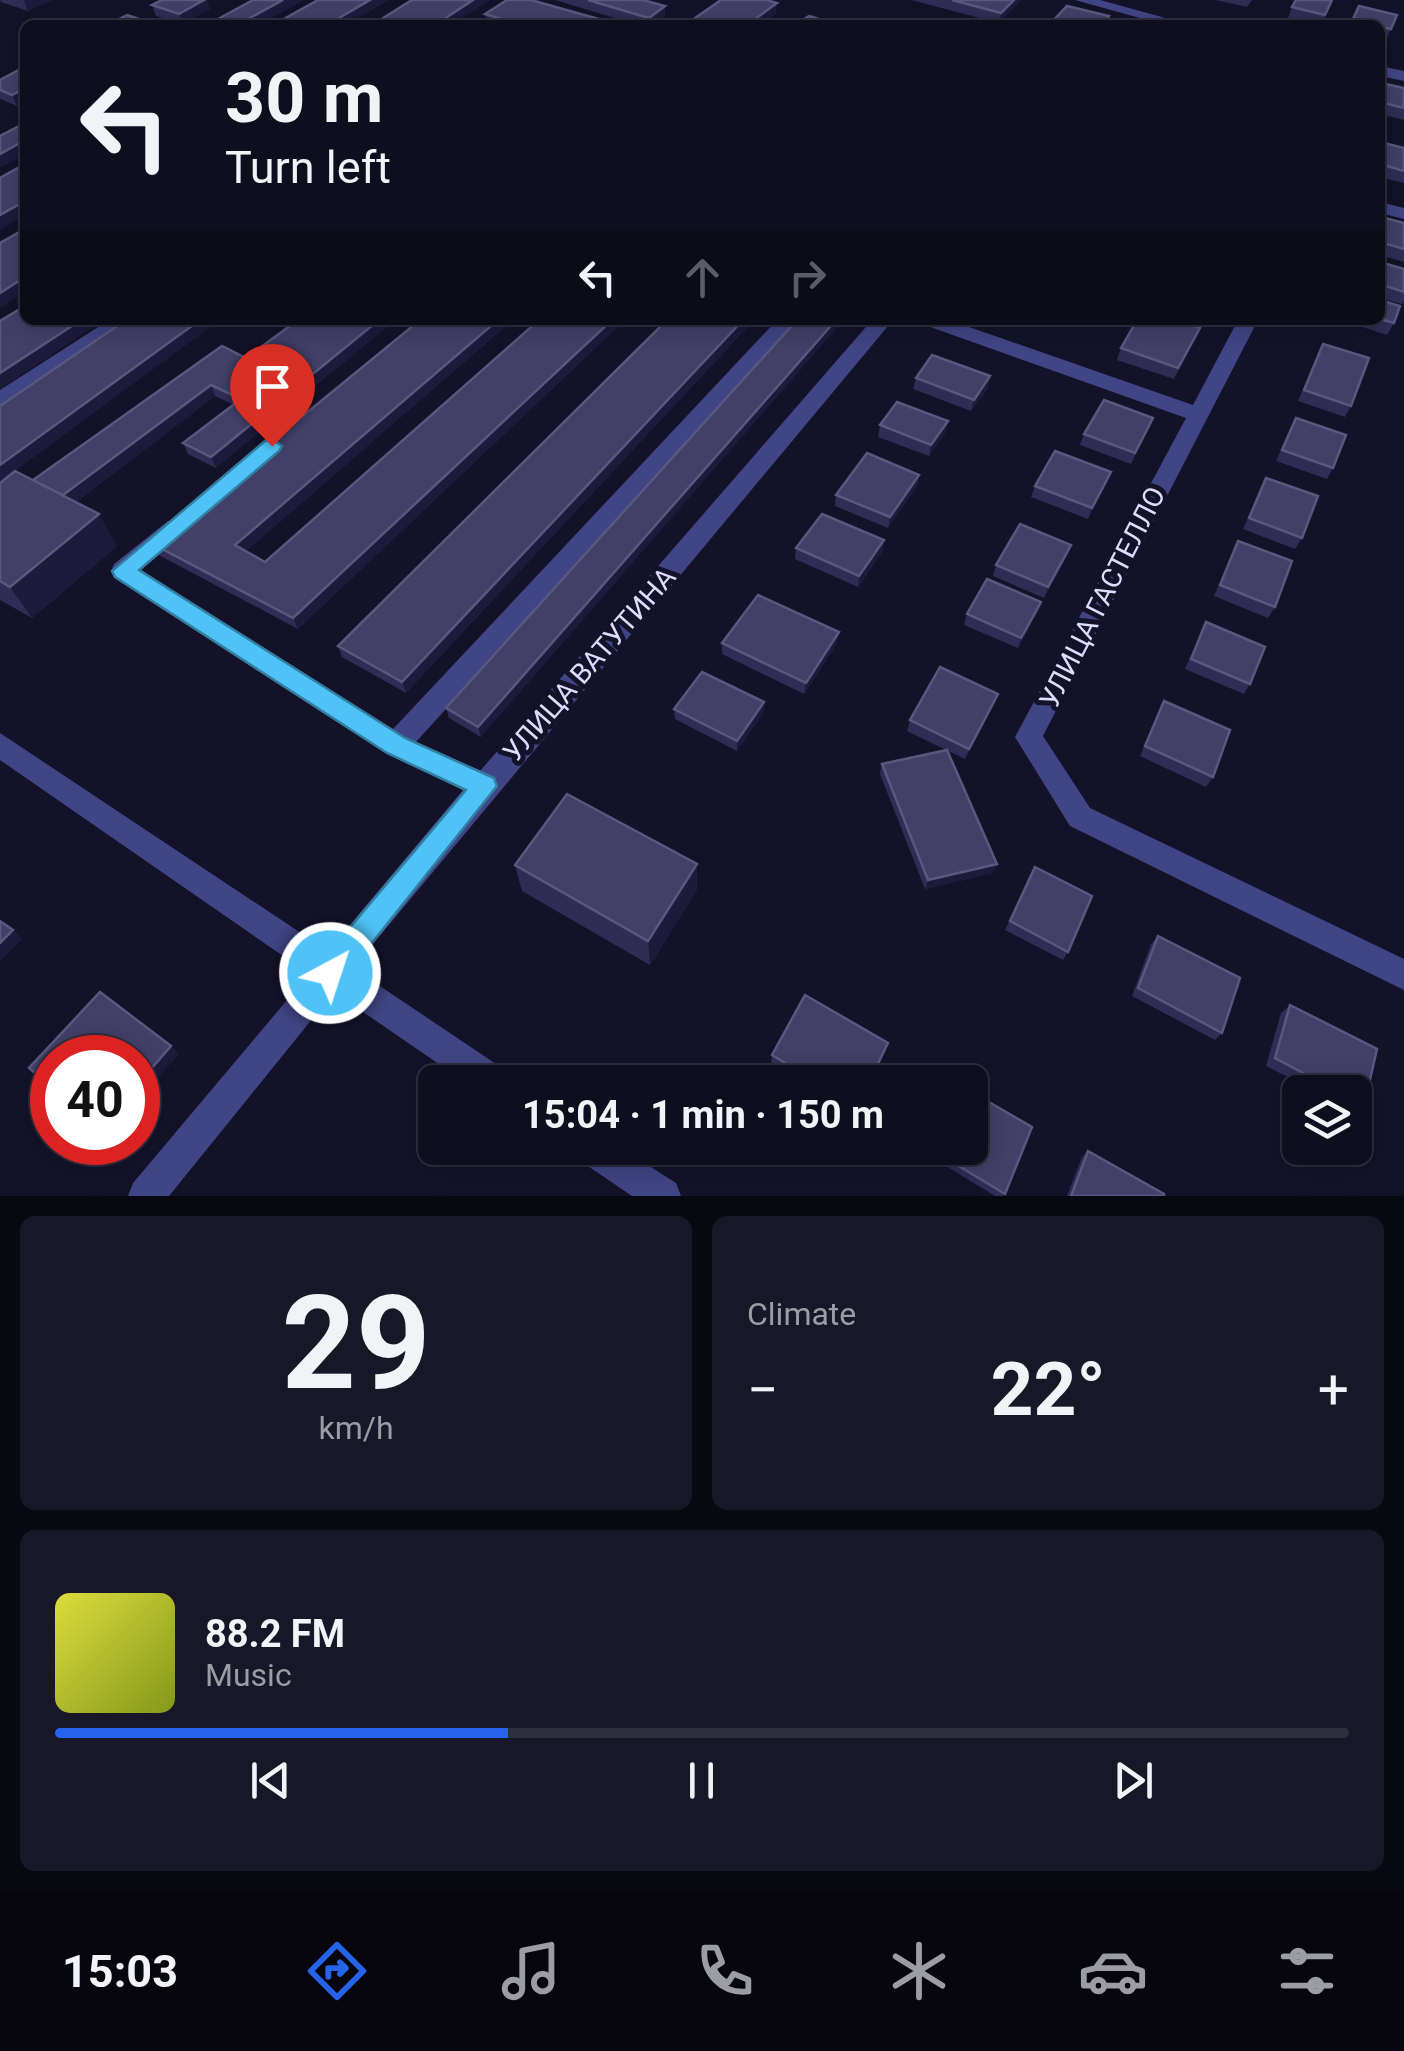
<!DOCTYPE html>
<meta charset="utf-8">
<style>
:root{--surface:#0f0e1f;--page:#181728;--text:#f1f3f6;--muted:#9b9ca4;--line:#2f2e3d;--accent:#2563eb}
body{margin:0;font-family:Roboto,sans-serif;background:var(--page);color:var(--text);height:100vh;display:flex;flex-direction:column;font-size:38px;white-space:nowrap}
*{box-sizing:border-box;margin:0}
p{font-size:32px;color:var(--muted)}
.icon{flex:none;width:55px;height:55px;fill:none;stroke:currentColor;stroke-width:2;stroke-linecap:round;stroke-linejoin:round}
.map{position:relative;height:1196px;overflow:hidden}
.drawer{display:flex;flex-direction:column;gap:20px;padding:20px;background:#080811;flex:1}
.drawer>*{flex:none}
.top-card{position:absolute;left:20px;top:20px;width:1365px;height:305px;border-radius:15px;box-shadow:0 5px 25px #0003,0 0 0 2px var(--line);background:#0f0e1f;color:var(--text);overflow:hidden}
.tools{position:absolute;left:1282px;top:1075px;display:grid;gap:20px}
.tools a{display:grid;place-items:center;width:90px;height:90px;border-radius:15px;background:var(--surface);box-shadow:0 5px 25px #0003,0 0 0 2px var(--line);font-size:50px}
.speed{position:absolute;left:30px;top:1035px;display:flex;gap:20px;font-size:50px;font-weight:700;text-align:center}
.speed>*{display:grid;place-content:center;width:130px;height:130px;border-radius:50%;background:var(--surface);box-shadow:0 5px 25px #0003,0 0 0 2px var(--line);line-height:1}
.speed .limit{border:15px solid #d22;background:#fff;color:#111}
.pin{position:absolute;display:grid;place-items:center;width:85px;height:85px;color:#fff;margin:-102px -42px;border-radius:50% 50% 50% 0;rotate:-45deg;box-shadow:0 0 10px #0007}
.pin .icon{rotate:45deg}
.me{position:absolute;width:110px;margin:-55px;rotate:40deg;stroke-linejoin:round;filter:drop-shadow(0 0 8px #0008)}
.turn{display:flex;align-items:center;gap:35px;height:210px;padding:0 40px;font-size:45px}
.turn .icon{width:130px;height:130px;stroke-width:2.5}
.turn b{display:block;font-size:70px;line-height:85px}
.lanes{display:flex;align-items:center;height:95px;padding:0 40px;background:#0003;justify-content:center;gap:50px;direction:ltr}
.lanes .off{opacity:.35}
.big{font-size:75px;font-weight:700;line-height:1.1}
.drawer .tile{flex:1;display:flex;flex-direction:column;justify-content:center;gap:15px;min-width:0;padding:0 35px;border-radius:15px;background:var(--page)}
.drawer .dial{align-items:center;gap:0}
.dial b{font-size:130px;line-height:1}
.song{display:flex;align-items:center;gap:30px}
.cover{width:120px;height:120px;border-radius:15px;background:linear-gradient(135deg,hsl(60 70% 55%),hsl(70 70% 35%))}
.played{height:10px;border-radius:5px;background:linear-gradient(90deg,var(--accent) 35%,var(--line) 35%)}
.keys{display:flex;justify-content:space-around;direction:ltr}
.heat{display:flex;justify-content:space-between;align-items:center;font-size:55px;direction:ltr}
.drawer .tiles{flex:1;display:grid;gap:20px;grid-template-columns:1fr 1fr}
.tile:last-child{grid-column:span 2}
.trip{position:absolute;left:418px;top:1065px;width:570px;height:100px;border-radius:15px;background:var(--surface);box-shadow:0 5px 25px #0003,0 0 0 2px var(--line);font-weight:700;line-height:100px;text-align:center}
.tabs{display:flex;height:160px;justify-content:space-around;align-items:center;background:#06060c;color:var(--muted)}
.tabs .icon{width:70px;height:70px}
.tabs .on{color:var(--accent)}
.tabs b{font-size:45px;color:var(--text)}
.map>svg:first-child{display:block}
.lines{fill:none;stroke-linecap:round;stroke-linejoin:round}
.minor{fill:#404585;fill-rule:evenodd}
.wall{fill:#302c56}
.shaded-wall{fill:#1d1a3c}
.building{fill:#423f68;stroke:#5a587f;stroke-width:2.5}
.route{fill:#4fc3f7;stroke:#337fa1;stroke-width:2.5}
.labels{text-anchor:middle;stroke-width:10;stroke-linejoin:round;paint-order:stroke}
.street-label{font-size:28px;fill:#dcdcfd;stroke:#141229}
</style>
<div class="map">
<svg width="1404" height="1196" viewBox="0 0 1404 1196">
<rect width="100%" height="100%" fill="#141229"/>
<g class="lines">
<!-- minor -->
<g class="minor">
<polygon points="1075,0 1100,0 1191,25 1165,25"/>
<polygon points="1380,66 1404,71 1404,81 1380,76"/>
<polygon points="1380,202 1404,208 1404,219 1380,213"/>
<polygon points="109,320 133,320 0,407 0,390"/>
<polygon points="777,320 798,320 416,742 480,771 872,320 893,320 353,968 505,1070 509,1082 465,1082 334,992 169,1196 128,1196 133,1183 309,974 0,760 0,733 328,951 463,790 386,753 114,578 111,571 114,564 168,521 184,521 188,527 184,533 141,570 393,729"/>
<polygon points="919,320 949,320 1193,405 1238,320 1258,320 1043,736 1090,808 1404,959 1404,990 1070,826 1015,737 1186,418 922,324"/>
<polygon points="574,1148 621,1148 676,1183 681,1196 632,1196 579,1160"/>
</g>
</g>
<!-- wall -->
<g class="wall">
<polygon points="0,0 51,0 28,11 1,2"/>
<polygon points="555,0 643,0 665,6 665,17 654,25 638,25"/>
<polygon points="911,0 1021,0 999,23"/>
<polygon points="1216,0 1252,0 1247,7"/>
<polygon points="152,5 210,9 182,24 156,16"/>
<polygon points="1359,6 1397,15 1386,40 1380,38 1380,25 1350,25"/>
<polygon points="1292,7 1328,10 1321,25 1288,18"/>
<polygon points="485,14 620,25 488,25"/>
<polygon points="25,73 25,102 17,106 0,99 0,80"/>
<polygon points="1404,88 1404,120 1380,114 1380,97"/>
<polygon points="1380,142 1404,148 1404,183 1380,177"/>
<polygon points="1385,218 1404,223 1404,262 1380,255 1380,228"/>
<polygon points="1380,262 1404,269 1404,302 1402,304 1380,298"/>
<polygon points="1380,300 1394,323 1387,335 1341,320 1380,320"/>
<polygon points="298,320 216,468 188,454 183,443 234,405 215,396 76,502 117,546 32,618 0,600 0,483 33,480 246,358"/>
<polygon points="420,320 513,320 246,551 265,562 539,320 625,320 298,629 155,553 149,542"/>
<polygon points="667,320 754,320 406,693 342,657 338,646"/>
<polygon points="797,320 481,737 449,718 446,708"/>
<polygon points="1008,320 1031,320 1027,327"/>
<polygon points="1137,320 1199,320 1195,327 1195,339 1174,379 1117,360 1121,348"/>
<polygon points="1323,344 1351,406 1345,417 1298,401"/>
<polygon points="916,378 988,388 971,411 913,389"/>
<polygon points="1153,418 1131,464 1080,445 1084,434"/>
<polygon points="1296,418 1333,468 1327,479 1276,461"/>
<polygon points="948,421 945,433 929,456 878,437 880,425"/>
<polygon points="1111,472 1088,519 1031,497 1035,486"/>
<polygon points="919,475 917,486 888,528 835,506 836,495"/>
<polygon points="1266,478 1302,538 1295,549 1243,529"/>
<polygon points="884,540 882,552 858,587 795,559 796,548"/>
<polygon points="1238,541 1275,607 1268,618 1214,596"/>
<polygon points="1067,556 1044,598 993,576 996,565"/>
<polygon points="1041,602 1037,613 1018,648 964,625 967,614"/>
<polygon points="1206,622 1250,684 1244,694 1185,669"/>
<polygon points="722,643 837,643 804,694 722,654"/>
<polygon points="1164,701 1213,777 1206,787 1140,756"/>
<polygon points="764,702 763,713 737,751 675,719 674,709"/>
<polygon points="994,704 965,759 907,731 910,720"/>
<polygon points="882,764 993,873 925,889 880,774"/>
<polygon points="697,864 697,890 650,965 522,891 515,865"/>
<polygon points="1035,867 1068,952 1063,960 1005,930"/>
<polygon points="1158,936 1222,1033 1215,1040 1132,996 1151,944"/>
<polygon points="1290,1005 1377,1049 1364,1106 1355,1111 1355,1092 1317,1092 1266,1066 1281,1013"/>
<polygon points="885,1051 870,1082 804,1082 771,1062 772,1055"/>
<polygon points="919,1148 970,1148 1005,1194 1003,1196 995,1196 918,1149"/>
<polygon points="1088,1151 1164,1196 1067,1196 1082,1157"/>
</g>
<!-- shaded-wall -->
<g class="shaded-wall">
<polygon points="25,0 51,0 28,11 24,1"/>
<polygon points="204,0 207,0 210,9 182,24 179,14"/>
<polygon points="283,0 305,0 259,25 237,25"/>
<polygon points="370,0 389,0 347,25 327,25"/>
<polygon points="473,0 490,0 452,25 435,25"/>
<polygon points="1014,0 1021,0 999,23 1001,13"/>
<polygon points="777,3 776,14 761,25 747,25"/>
<polygon points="665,6 665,17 654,25 649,25 649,18"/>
<polygon points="25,88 25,102 17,106 12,95"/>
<polygon points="25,140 25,154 0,168 0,154"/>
<polygon points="25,201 25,215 0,230 0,215"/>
<polygon points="25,277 25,292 0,308 0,293"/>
<polygon points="81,320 104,320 0,389 0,373"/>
<polygon points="200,320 220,320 0,482 0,465"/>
<polygon points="379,320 396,320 216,468 211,457"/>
<polygon points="498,320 513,320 241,556 235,545"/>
<polygon points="612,320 625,320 298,629 293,618"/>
<polygon points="743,320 754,320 406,693 402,682"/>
<polygon points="836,320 844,320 481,737 478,727"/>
<polygon points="990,376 988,388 971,411 974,400"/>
<polygon points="211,385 215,396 67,509 60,498"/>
<polygon points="948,421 945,433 929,456 931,445"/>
<polygon points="1111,472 1107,483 1088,519 1092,508"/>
<polygon points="919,475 917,486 888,528 890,517"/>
<polygon points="99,514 117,546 32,618 10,587"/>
<polygon points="884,540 882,552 858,587 859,576"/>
<polygon points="1071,545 1067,556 1044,598 1048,587"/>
<polygon points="1041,602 1037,613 1018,648 1021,638"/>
<polygon points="839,632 837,643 804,694 806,683"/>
<polygon points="998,694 994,704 965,759 969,749"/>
<polygon points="764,702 763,713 737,751 737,741"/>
<polygon points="697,864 697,890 650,965 648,941"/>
<polygon points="997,864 993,873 925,889 928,880"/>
<polygon points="13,930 22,939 0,961 0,943"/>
<polygon points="171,1046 179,1054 138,1101 138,1084"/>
</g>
<!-- building -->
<g class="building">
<polygon points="162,0 204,0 179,14 152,5"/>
<polygon points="253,0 283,0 237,25 207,25"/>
<polygon points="318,0 370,0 327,25 273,25"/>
<polygon points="412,0 473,0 435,25 372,25"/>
<polygon points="507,0 531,0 620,25 522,25 485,14"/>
<polygon points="588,0 643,0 665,6 649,18"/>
<polygon points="721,0 766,0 777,3 747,25 685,25"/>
<polygon points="952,0 1014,0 1001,13"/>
<polygon points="1296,0 1332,0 1325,15 1292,7"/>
<polygon points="1067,6 1109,16 1102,25 1049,25"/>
<polygon points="1359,6 1397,15 1391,29 1380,27 1380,25 1372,25 1352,21"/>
<polygon points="127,15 154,24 151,25 107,25"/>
<polygon points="809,16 838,25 794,25"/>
<polygon points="19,70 25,73 25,88 12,95 0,90 0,80"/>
<polygon points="1386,84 1404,88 1404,108 1380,102"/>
<polygon points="25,123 25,140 0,154 0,136"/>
<polygon points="1380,142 1404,148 1404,171 1380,164"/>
<polygon points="25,164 25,201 0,215 0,178"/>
<polygon points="1385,218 1404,223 1404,249 1380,242 1380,230"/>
<polygon points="25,229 25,277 0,293 0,243"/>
<polygon points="1380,262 1404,269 1404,292 1380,284"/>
<polygon points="1380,300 1400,306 1394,323 1380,319"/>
<polygon points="25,306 25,320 81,320 0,373 0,321"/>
<polygon points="126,320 200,320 0,465 0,406"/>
<polygon points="298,320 379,320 211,457 183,443 241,399 211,385 63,495 33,480 222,346 246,358"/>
<polygon points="420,320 498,320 235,545 265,562 539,320 612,320 293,618 149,542"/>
<polygon points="667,320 743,320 402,682 338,646"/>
<polygon points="797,320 836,320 478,727 446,708"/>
<polygon points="1137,320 1175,320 1200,328 1178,368 1121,348"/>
<polygon points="1323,344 1369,358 1351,406 1304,390"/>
<polygon points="932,355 990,376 974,400 916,378"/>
<polygon points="1104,400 1153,418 1135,453 1084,434"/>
<polygon points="897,402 948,421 931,445 880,425"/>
<polygon points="1296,418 1346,435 1333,468 1282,450"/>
<polygon points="1055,451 1111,472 1092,508 1035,486"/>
<polygon points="867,453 919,475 890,517 836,495"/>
<polygon points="15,471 99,514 10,587 0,581 0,483"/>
<polygon points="1266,478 1318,496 1302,538 1249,518"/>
<polygon points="822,514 884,540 859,576 796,548"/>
<polygon points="1020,524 1071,545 1048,587 996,565"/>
<polygon points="1238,541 1292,561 1275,607 1220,585"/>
<polygon points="987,579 1041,602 1021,638 967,614"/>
<polygon points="758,595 839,632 806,683 722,643"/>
<polygon points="1206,622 1265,647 1250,684 1191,659"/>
<polygon points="940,667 998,694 969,749 910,720"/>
<polygon points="702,672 764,702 737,741 674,709"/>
<polygon points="1164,701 1230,730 1213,777 1145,746"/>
<polygon points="947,750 997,864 928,880 882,764"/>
<polygon points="567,794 697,864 648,941 515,865"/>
<polygon points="1035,867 1092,896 1068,952 1010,921"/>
<polygon points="0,921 13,930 0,943"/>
<polygon points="1158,936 1240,978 1222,1033 1138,988"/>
<polygon points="100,992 171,1046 138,1084 138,1058 52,1058 52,1088 29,1068"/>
<polygon points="805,995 888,1043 869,1082 817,1082 772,1055"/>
<polygon points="1290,1005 1377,1049 1364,1106 1355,1101 1355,1092 1339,1092 1275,1058"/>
<polygon points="970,1091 1032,1127 1005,1194 929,1148 970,1148"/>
<polygon points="1088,1151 1164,1194 1164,1196 1071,1196"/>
</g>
<!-- route -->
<polygon class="route" points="272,439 282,446 279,451 139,570 405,738 494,778 497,786 340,983 330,987 320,983 315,973 320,963 466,790 387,753 115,577 112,571 265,441"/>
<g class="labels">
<!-- street labels -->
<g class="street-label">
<text transform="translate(1102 597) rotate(-63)" y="10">УЛИЦА ГАСТЕЛЛО</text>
<text transform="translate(589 664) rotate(-49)" y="10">УЛИЦА ВАТУТИНА</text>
</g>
</g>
</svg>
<div class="tools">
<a><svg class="icon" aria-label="layers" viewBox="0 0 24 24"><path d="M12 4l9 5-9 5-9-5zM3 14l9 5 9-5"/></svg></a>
</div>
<div class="speed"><div class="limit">40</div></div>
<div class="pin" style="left:272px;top:446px;background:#d93025"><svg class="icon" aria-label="arrive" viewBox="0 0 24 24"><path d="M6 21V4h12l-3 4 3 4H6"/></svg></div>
<svg class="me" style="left:330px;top:973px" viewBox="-20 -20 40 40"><circle r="17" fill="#4fc3f7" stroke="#fff" stroke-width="3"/><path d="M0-11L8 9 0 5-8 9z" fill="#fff"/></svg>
<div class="trip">15:04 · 1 min · 150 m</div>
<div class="top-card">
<div class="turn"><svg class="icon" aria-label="left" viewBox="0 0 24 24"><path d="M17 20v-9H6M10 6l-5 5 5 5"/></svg><div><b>30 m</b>Turn left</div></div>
<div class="lanes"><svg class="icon" aria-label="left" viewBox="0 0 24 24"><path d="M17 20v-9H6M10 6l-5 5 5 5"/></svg><svg class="icon off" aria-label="ahead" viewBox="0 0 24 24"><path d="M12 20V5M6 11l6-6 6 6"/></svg><svg class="icon off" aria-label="right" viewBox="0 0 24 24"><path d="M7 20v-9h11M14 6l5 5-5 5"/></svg></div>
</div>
</div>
<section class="drawer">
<div class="tiles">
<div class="tile dial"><b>29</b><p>km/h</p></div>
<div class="tile"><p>Climate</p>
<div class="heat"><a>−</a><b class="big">22°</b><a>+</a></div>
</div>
<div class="tile">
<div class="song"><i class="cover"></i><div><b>88.2 FM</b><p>Music</p></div></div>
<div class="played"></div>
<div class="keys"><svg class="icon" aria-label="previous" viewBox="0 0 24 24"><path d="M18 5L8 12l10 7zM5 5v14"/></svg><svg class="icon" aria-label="pause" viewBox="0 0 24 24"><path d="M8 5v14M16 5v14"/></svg><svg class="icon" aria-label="next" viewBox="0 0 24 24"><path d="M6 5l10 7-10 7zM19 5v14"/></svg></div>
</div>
</div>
</section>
<nav class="tabs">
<b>15:03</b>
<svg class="icon on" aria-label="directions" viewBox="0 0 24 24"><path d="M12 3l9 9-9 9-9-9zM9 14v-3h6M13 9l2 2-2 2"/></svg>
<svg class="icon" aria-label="music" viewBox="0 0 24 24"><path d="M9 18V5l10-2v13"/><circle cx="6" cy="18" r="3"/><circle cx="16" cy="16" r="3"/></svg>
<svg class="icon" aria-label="phone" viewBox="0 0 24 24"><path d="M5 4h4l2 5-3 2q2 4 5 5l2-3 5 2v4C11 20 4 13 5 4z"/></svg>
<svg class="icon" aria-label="climate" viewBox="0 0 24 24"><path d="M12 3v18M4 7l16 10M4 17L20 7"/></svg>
<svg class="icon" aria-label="car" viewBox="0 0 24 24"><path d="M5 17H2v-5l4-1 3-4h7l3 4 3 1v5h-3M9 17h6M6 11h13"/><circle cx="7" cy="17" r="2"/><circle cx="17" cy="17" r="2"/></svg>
<svg class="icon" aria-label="filters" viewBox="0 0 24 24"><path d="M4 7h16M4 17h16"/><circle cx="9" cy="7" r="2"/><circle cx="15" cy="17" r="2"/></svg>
</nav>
